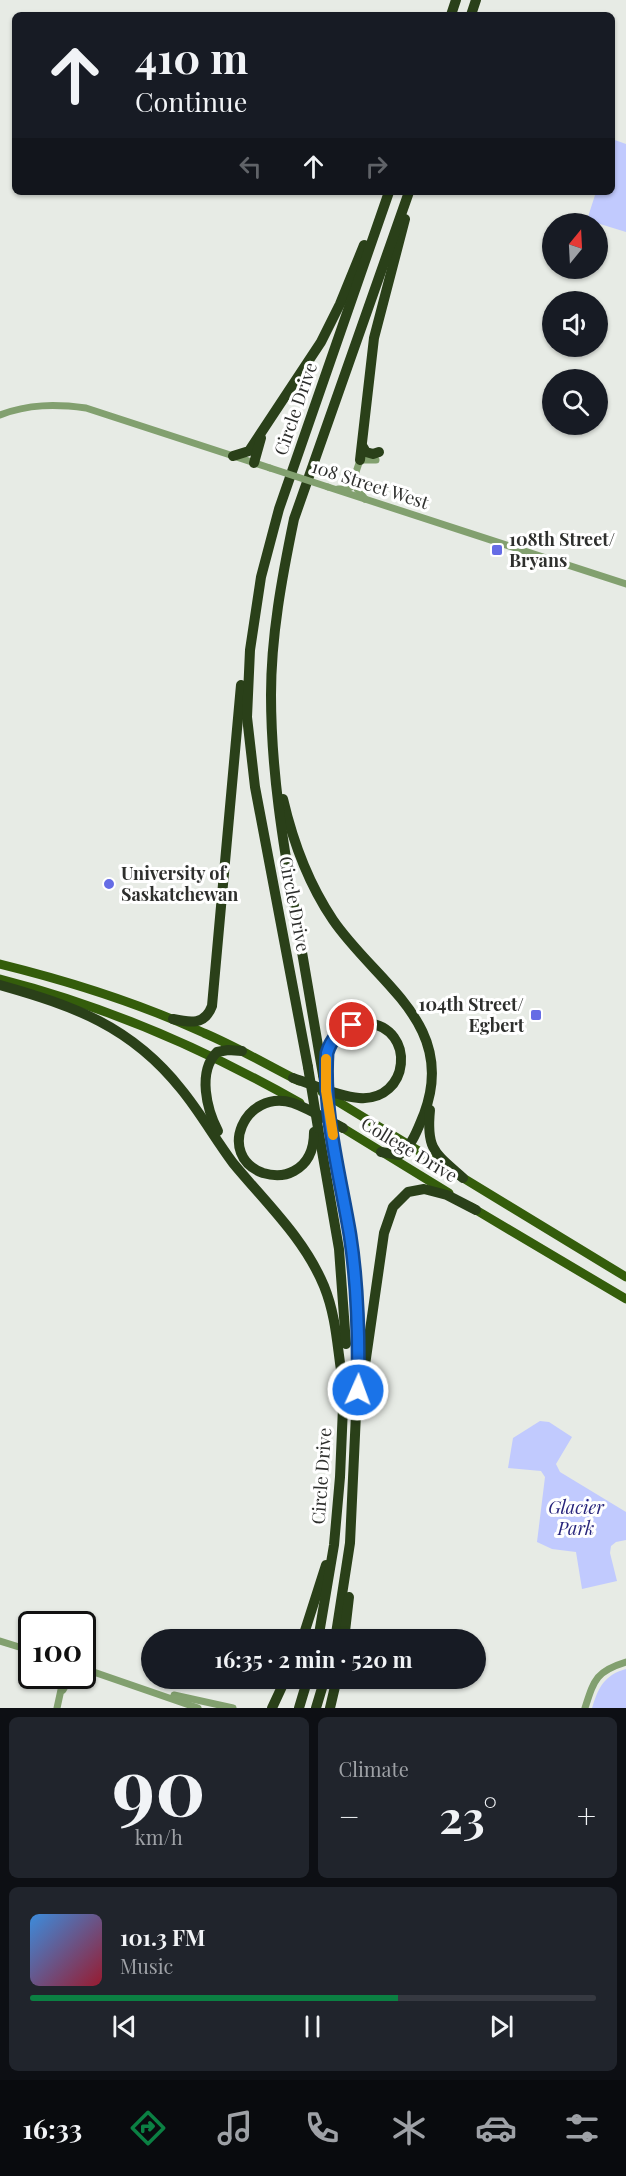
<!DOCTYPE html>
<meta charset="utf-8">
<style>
:root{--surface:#171b24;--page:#20242c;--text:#f1f3f6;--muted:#9ea1a6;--line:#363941;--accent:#0b8043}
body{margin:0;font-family:"Playfair Display",serif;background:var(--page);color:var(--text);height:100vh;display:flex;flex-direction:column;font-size:22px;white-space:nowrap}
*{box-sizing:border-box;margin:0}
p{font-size:20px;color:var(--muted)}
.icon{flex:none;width:33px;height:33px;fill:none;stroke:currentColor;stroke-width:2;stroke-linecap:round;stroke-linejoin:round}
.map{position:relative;height:1708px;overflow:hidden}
.panel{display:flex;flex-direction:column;gap:9px;padding:9px;background:#0d0f14;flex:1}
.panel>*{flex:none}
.guide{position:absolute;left:12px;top:12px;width:603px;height:183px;border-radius:9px;box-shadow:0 2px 4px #0004;background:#171b24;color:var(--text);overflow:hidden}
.needle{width:39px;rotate:18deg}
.tools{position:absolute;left:542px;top:213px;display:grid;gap:12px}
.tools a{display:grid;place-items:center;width:66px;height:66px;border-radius:50%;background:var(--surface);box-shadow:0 2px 4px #0004;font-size:30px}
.speed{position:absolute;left:18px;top:1611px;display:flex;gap:12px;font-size:30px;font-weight:700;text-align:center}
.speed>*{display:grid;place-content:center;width:78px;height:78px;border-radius:50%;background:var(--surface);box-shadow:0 2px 4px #0004;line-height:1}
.speed .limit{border:3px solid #111;border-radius:9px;background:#fff;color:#111}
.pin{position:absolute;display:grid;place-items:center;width:51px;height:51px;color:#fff;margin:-26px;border:3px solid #fff;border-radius:50%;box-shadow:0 2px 6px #0007}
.me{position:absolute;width:66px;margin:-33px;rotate:2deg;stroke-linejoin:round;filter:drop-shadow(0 0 4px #0008)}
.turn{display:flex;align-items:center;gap:21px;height:126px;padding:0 24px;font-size:27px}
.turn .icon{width:78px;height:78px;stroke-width:2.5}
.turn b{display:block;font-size:42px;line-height:51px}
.lanes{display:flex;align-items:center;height:57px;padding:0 24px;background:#0003;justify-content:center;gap:30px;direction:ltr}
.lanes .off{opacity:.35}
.big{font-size:45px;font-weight:700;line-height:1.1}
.panel .tile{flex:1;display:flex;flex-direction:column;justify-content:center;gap:9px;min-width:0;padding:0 21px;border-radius:9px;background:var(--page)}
.panel .dial{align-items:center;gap:0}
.dial b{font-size:78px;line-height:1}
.song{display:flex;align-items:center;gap:18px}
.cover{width:72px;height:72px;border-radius:9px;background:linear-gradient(135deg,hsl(210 70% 55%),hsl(350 70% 35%))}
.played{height:6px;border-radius:3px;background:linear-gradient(90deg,var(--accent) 65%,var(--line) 65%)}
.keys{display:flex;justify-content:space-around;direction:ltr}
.heat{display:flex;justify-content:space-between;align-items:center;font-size:33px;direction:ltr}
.panel .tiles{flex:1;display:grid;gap:9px;grid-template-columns:1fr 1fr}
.tile:last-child{grid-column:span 2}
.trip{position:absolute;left:141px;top:1629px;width:345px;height:60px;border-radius:30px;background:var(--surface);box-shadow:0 2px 4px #0004;font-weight:700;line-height:60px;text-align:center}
.menu{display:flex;height:96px;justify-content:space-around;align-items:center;background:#090b0e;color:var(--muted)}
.menu .icon{width:42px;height:42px}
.menu .active{color:var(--accent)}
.menu b{font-size:27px;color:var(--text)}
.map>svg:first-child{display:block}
.green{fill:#c1cafe}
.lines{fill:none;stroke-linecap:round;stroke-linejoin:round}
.minor{stroke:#82a06f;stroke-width:7}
.major{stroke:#345d0b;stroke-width:9}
.highway{stroke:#2a4019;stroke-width:10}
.minor-bridge{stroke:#82a06f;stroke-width:7}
.highway-bridge{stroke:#2a4019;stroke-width:10}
.route-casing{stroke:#114b97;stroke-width:15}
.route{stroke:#1a73e8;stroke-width:10}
.slow{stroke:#f59e0b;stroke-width:10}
.poi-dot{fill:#656ce5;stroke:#fff;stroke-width:2}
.labels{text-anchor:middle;stroke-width:6;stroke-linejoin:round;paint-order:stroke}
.street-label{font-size:18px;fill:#2e2f2d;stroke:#fff}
.poi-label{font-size:18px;font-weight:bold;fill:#2e2f2d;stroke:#fff;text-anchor:start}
.park-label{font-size:18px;font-style:italic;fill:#28257b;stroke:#fff}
</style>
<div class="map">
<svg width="626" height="1708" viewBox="0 0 626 1708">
<rect width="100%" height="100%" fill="#e7ebe5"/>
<!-- green -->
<g class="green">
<polygon points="612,139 626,144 626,232 587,220 596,192 612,192"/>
<polygon points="540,1421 549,1422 572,1437 556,1464 560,1472 626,1512 626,1540 616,1542 611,1546 610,1553 617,1581 582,1589 576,1552 552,1549 537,1542 545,1477 541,1471 508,1468 513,1438"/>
<path d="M626 1669V1708H592C598 1688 604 1675 626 1669Z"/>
</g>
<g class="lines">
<!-- minor -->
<g class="minor">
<path d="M0 415C28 404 56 404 86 408L270 468"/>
<polyline points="356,477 357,489 365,499"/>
<polyline points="328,487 626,584"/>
<polyline points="338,489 347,489 351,487 360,460 376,460"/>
<polyline points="0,1641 32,1651"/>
<polyline points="82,1668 198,1708"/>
<polyline points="63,1690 71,1676"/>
<polyline points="174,1695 233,1708"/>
<polyline points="57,1708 64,1676"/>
<path d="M585 1708C594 1680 596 1671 626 1662"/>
</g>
<!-- major -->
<g class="major">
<path d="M0 964C69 981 139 1003 204 1033 237 1047 267 1065 299 1081"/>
<path d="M0 979C106 1006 205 1049 300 1103"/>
<polyline points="322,1092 626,1277"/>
<polyline points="338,1125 449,1193"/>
<polyline points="471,1207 626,1299"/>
</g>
<!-- highway -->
<g class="highway">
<polyline points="451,15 456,0"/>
<polyline points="471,15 476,0"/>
<polyline points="363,447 366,452 373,454 379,452"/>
<polyline points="233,456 249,451 321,342 340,304 364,245"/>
<polyline points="360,460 374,338 405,219"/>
<polyline points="254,463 261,438"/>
<path d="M283 799C293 842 308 883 333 920 376 983 458 1024 424 1114 418 1128 412 1147 399 1155L381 1152"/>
<path d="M0 985C74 1006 131 1026 181 1089 200 1112 215 1139 233 1163 266 1203 304 1238 324 1286 338 1321 337 1353 344 1388"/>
<path d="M173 1019C191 1023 205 1025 212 1006L241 685"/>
<polyline points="308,1067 255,787 247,717 250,650 261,577 279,509 389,192"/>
<path d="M323 1075C314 1022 305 970 296 917 283 844 271 770 271 695 271 636 282 577 294 519L409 192"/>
<path d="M293 1078C314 1085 337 1096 359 1098 410 1102 417 1028 367 1023 359 1022 348 1025 342 1031 330 1040 326 1052 326 1067"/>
<path d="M430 1110C426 1150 435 1153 463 1178"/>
<polyline points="318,1128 339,1249 346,1344"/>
<path d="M218 1131C207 1110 197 1072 217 1052L228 1050 242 1051"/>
<path d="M314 1132C314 1148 309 1163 294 1171 285 1176 273 1176 263 1173 216 1156 244 1088 293 1103 310 1109 327 1120 343 1128"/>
<polyline points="333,1136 355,1272 359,1349 350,1543 335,1640"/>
<polyline points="364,1372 384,1233 393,1207 408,1192 424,1189 447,1195 476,1210"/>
<polyline points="302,1640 326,1565"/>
<polyline points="318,1640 334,1545 340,1477 344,1384"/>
<polyline points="344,1640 349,1597"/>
<polyline points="272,1708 286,1678"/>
<polyline points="299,1708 308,1678"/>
<polyline points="316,1708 325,1678"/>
<polyline points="330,1708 337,1678"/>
</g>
<!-- minor-bridge -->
<polyline class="minor-bridge" points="270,468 328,487"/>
<!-- highway-bridge -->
<g class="highway-bridge">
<polyline points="308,1067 318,1128"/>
<polyline points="323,1075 333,1136"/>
</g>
</g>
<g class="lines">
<!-- route casing -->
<g class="route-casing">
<path id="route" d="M352 1025C339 1030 331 1040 327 1053 323 1114 340 1175 350 1235 358 1286 359 1338 358 1390"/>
</g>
<!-- route -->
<use href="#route" class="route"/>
<!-- slow -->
<polyline class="slow" points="326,1059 326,1091 333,1135"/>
</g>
<!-- markers -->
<g class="poi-dot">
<rect x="491" y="544" width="12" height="12" rx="3"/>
<circle cx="109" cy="884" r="6"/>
<rect x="530" y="1009" width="12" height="12" rx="3"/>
</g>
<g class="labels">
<!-- street labels -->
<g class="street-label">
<text transform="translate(296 409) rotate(-71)" y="6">Circle Drive</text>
<text transform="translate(370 485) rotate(18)" y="6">108 Street West</text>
<text transform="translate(294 904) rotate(79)" y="6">Circle Drive</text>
<text transform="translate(409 1150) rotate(31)" y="6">College Drive</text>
<text transform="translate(322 1476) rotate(-86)" y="6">Circle Drive</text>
</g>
<!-- poi labels -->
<g class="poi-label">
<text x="509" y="546">108th Street/<tspan x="509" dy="21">Bryans</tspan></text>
<text x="121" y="880">University of<tspan x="121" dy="21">Saskatchewan</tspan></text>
<text x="524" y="1011" text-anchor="end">104th Street/<tspan x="524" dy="21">Egbert</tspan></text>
</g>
<!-- park labels -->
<g class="park-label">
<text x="576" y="1514">Glacier<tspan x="576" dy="21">Park</tspan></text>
</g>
</g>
</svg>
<div class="tools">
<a><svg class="needle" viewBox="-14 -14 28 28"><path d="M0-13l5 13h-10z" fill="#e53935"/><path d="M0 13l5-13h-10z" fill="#9ea1a6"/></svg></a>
<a><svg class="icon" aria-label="sound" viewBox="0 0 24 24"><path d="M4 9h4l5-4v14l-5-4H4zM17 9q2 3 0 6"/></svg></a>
<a><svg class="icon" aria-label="search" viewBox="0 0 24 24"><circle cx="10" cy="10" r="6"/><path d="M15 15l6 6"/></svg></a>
</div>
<div class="speed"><div class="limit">100</div></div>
<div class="pin" style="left:352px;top:1025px;background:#d93025"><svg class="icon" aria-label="arrive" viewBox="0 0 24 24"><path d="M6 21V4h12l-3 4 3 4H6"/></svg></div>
<svg class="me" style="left:358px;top:1390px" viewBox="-20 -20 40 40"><circle r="17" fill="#1a73e8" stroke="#fff" stroke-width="3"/><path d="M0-11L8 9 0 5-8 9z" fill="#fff"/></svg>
<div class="trip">16:35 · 2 min · 520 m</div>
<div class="guide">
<div class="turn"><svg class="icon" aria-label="ahead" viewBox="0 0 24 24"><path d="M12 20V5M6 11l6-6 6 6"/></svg><div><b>410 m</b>Continue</div></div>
<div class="lanes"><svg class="icon off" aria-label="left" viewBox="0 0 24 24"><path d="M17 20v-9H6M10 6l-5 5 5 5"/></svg><svg class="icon" aria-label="ahead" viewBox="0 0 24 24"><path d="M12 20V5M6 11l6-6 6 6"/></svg><svg class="icon off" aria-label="right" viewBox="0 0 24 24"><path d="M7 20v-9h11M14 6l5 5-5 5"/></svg></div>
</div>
</div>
<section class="panel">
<div class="tiles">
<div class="tile dial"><b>90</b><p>km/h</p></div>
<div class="tile"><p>Climate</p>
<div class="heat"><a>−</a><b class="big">23°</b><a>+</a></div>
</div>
<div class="tile">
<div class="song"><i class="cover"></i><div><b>101.3 FM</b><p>Music</p></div></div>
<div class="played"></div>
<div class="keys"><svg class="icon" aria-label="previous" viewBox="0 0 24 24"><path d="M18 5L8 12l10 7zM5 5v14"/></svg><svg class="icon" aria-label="pause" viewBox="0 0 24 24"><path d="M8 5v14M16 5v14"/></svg><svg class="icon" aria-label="next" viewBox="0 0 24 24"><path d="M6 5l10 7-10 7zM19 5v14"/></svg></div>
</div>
</div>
</section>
<nav class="menu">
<b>16:33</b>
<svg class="icon active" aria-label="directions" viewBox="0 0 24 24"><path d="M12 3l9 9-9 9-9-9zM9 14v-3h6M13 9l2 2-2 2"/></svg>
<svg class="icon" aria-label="music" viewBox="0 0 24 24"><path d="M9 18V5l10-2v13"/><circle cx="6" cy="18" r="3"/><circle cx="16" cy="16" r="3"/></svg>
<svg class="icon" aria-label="phone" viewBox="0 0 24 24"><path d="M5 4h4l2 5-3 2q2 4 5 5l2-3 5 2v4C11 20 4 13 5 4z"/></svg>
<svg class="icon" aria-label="climate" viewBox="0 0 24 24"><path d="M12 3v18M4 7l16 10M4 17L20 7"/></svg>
<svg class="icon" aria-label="car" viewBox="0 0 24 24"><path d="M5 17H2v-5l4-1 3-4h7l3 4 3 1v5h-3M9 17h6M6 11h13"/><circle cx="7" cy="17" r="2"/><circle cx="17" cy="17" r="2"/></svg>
<svg class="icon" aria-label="filters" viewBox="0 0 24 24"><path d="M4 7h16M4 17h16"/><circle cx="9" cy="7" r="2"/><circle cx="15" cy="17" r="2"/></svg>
</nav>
